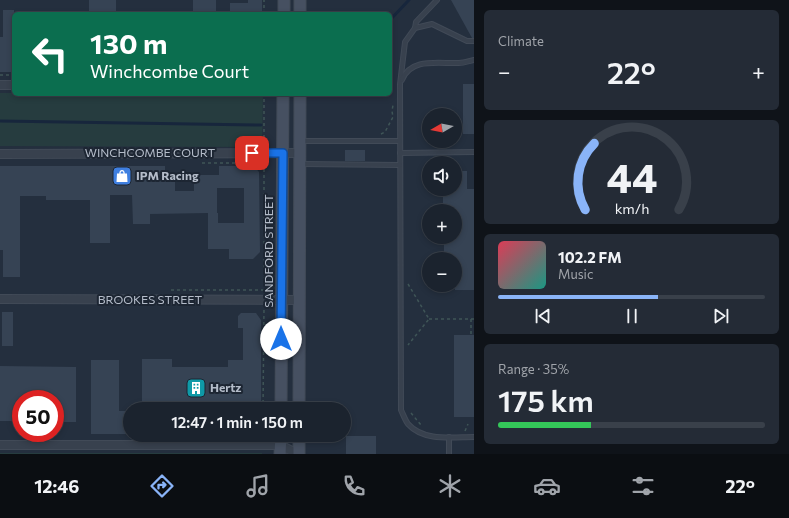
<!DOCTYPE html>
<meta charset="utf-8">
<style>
:root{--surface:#1b232e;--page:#242b36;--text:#f1f3f6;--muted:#a0a4aa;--line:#39404a;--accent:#8ab4f8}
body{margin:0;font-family:Commissioner,sans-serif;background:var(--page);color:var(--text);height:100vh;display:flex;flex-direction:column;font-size:15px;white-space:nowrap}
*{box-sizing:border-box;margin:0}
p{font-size:13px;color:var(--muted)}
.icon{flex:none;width:22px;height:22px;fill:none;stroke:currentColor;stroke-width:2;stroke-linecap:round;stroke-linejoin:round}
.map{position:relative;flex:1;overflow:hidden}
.drawer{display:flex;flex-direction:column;gap:10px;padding:10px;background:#0f1319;width:315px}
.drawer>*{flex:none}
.top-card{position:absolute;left:12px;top:12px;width:380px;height:84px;border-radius:6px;box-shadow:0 2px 6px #0003,0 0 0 1px var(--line);background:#0b6e4f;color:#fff;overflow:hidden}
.needle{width:26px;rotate:261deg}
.controls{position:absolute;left:422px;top:108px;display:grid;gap:8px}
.controls a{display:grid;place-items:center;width:40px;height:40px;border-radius:50%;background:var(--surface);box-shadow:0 2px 6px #0003,0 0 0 1px var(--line);font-size:20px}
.speed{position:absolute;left:12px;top:390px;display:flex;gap:8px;font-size:20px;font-weight:700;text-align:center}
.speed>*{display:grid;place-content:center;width:52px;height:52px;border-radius:50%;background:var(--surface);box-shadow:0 2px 6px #0003,0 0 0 1px var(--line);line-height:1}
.speed .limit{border:6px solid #d22;background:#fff;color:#111}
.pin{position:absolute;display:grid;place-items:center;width:34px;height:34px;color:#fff;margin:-17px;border-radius:8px;box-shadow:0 2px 6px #0006}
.me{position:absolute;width:44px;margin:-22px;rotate:0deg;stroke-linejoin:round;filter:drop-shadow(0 0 3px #0008)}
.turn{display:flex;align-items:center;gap:14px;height:84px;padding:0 12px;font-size:18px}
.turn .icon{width:52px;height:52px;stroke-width:2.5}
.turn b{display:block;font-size:28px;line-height:34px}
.big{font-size:30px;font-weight:600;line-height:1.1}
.drawer .widget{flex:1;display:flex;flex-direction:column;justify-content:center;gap:6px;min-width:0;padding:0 14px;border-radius:6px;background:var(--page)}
.drawer .dial{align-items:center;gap:0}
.dial svg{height:104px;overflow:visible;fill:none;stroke:var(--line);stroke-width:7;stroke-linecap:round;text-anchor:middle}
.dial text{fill:var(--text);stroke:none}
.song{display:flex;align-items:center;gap:12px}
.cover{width:48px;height:48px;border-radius:6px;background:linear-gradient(135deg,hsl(350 70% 55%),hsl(170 70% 35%))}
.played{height:4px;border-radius:2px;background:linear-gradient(90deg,var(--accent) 60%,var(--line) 60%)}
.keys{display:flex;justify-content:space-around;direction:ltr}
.heat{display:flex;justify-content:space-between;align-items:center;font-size:22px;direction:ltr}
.charge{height:6px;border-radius:3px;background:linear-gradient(90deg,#34c759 35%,var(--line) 0)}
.trip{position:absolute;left:123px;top:402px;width:228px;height:40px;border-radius:20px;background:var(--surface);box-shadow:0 2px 6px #0003,0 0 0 1px var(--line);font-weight:600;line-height:40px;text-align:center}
.menu{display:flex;height:64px;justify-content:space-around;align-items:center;background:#0b0e12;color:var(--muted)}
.menu .icon{width:28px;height:28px}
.menu .active{color:var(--accent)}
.menu b{font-size:18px;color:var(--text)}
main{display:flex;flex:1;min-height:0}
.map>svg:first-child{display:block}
.green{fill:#263c3f}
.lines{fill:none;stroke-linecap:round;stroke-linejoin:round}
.stream{stroke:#17263c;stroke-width:3}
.building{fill:#364354;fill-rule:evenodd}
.service-casing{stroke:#414a57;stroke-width:6}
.minor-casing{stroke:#414a57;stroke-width:10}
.secondary-casing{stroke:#414a57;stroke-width:13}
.path{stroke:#3f5557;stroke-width:1.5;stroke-dasharray:3 3;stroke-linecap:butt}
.service{stroke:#38414e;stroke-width:4}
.minor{stroke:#38414e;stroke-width:8}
.secondary{stroke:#465061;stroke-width:11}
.route-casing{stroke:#114b97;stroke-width:10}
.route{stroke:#1a73e8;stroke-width:7}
.labels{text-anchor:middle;stroke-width:4;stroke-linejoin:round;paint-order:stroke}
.street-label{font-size:12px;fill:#b4bcc9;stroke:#1d2633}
.poi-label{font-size:12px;font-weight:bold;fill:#b4bcc9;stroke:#1d2633;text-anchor:start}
</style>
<main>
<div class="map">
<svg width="474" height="454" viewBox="0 0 474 454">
<rect width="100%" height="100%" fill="#242f3e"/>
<!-- green -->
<g class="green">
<polygon points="0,93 14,93 14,94 263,94 262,147 0,146"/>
<rect x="0" y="453" width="262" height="1"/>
</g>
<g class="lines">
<!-- stream -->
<g class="stream">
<polyline points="390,20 409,0"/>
<polyline points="0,121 261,125"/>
</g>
</g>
<!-- building -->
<g class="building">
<rect x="89" y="0" width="27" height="14"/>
<rect x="193" y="0" width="23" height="14"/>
<polygon points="248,0 262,0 262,14 230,14 230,3 248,3"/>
<polygon points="451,0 474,0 474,38 472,38"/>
<polygon points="3,10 14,10 14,72 0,72 0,37 3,37"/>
<rect x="463" y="84" width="11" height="50"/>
<rect x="345" y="150" width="20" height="11"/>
<path d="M0 166H165V174L175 173V191H194V175H219V166H254L259 172 260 252 253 259H229V249H208V213L150 214V224H133L132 195H110V243H90V200H46V196H20V277H3V250H0ZM217 188H244V223H218V213H217Z"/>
<polygon points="455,171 467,171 467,189 474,189 474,290 455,290 455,259 444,259 444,237 455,237 455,211 443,211 443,189 455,189"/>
<rect x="2" y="312" width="11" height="34"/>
<polygon points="241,313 256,313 261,320 261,409 142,409 142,359 172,359 172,367 228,367 228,360 243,360 243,328 238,328 238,316"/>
<rect x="454" y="335" width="20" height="82"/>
<polygon points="91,360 119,360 119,411 130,411 130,434 91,434"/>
<polygon points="0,366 76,367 76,422 55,422 55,399 21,399 21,421 0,421"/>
<rect x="346" y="436" width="30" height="18"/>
</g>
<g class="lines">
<!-- service casing -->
<g class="service-casing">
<g id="service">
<polyline points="415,28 416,22 437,0"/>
<path d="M474 41H467L432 24 415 28 405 42 400 84 401 410C403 414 405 420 408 424 424 442 453 437 474 437"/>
<path d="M402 80C411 57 439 64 459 63 464 63 469 61 474 60"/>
<polyline points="300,141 400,141"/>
<polyline points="400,153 474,152"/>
<polyline points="301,164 400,165"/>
<polyline points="449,454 449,437"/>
</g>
</g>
<!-- minor casing -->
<g class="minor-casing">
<g id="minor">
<polyline points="0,85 14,85"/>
<polyline points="0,154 300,153"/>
<polyline points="0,299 299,300"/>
<polyline points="0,445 280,445 298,454"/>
</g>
</g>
<!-- secondary casing -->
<g class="secondary-casing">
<g id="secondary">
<polyline points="284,14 284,0"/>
<polyline points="300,14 300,0"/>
<polyline points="281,409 283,94"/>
<polyline points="299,409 300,94"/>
<polyline points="280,454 281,435"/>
<polyline points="299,454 299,435"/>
</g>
</g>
<!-- path -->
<g class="path">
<polyline points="264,14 264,0"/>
<polyline points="0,75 14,75"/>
<polyline points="381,134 385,132 393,117 392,111 393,105"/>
<polyline points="264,144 264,94"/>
<polyline points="202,163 264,163"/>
<polyline points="408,284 429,319 408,345"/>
<polyline points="171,290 263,290"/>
<polyline points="264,292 264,162"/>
<polyline points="429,319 474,319"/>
<polyline points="471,319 471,335"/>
<polyline points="263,409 264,308"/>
<polyline points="411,413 421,425"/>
<polyline points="465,431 468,424"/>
</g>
<!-- service -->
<use href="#service" class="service"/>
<!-- minor -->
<use href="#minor" class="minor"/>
<!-- secondary -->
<use href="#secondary" class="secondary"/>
</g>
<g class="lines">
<!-- route casing -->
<g class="route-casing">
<polyline id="route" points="252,153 283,153 281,339"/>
</g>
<!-- route -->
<use href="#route" class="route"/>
</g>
<!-- icons -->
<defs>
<g id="shop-square" transform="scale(1)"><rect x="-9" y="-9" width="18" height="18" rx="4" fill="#3f7fe0" stroke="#1d2633"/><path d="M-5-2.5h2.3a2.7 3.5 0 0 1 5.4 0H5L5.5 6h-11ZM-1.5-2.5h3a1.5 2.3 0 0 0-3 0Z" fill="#fff"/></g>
<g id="building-square" transform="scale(1)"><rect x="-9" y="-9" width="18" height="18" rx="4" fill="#0f9aa8" stroke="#1d2633"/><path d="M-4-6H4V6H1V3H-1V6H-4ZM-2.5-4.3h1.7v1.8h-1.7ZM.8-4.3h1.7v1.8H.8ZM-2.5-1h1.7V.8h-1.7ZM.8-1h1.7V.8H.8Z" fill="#fff"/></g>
</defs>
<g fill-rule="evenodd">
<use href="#shop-square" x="122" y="176"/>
<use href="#building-square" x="196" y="388"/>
</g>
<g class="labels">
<!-- street labels -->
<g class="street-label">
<text x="150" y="157">WINCHCOMBE COURT</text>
<text transform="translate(269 251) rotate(-90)" y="4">SANDFORD STREET</text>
<text x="150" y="304">BROOKES STREET</text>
</g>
<!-- poi labels -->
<g class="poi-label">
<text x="136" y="180">IPM Racing</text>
<text x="210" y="392">Hertz</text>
</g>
</g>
</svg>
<div class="controls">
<a><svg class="needle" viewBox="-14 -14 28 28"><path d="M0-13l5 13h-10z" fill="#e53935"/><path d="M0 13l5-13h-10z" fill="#a0a4aa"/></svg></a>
<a><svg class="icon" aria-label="sound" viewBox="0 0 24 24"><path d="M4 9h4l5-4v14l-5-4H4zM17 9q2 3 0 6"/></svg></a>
<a>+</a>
<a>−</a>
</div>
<div class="speed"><div class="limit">50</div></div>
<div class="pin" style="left:252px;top:153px;background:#d93025"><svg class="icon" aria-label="arrive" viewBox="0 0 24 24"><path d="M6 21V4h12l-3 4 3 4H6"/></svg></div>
<svg class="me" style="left:281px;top:339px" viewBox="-20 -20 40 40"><circle r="19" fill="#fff"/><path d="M0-13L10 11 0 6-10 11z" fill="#1a73e8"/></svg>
<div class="trip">12:47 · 1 min · 150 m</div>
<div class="top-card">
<div class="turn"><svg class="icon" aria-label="left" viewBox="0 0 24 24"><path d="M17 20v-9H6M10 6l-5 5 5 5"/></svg><div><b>130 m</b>Winchcombe Court</div></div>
</div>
</div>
<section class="drawer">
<div class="widget"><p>Climate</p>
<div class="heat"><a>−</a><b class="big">22°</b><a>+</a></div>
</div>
<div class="widget dial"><svg viewBox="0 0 100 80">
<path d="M14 69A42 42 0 1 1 86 69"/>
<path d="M14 69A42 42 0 0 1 21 18" stroke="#8ab4f8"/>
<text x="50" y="56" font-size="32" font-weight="700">44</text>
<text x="50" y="72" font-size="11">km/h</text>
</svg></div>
<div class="widget">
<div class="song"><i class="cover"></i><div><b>102.2 FM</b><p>Music</p></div></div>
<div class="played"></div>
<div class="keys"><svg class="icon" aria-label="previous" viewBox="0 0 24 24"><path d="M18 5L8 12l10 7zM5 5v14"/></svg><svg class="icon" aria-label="pause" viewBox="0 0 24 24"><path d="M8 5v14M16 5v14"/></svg><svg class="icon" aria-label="next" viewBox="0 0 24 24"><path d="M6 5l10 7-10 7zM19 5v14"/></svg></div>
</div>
<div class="widget"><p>Range · 35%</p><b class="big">175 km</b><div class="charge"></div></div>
</section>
</main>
<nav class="menu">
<b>12:46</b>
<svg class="icon active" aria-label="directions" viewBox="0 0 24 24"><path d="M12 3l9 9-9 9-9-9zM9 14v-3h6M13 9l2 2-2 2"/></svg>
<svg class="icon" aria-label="music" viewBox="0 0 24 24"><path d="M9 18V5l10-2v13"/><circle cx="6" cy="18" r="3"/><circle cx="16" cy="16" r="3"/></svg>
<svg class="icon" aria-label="phone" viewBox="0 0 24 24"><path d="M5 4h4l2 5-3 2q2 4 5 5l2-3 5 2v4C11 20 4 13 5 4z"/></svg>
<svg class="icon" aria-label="climate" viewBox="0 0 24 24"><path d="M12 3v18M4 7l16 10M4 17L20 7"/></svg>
<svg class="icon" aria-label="car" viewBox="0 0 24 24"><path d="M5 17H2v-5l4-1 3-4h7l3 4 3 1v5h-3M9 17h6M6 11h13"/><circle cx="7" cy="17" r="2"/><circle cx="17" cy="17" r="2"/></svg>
<svg class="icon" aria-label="filters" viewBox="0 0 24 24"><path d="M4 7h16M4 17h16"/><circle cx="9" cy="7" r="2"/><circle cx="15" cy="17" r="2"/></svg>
<b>22°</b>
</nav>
